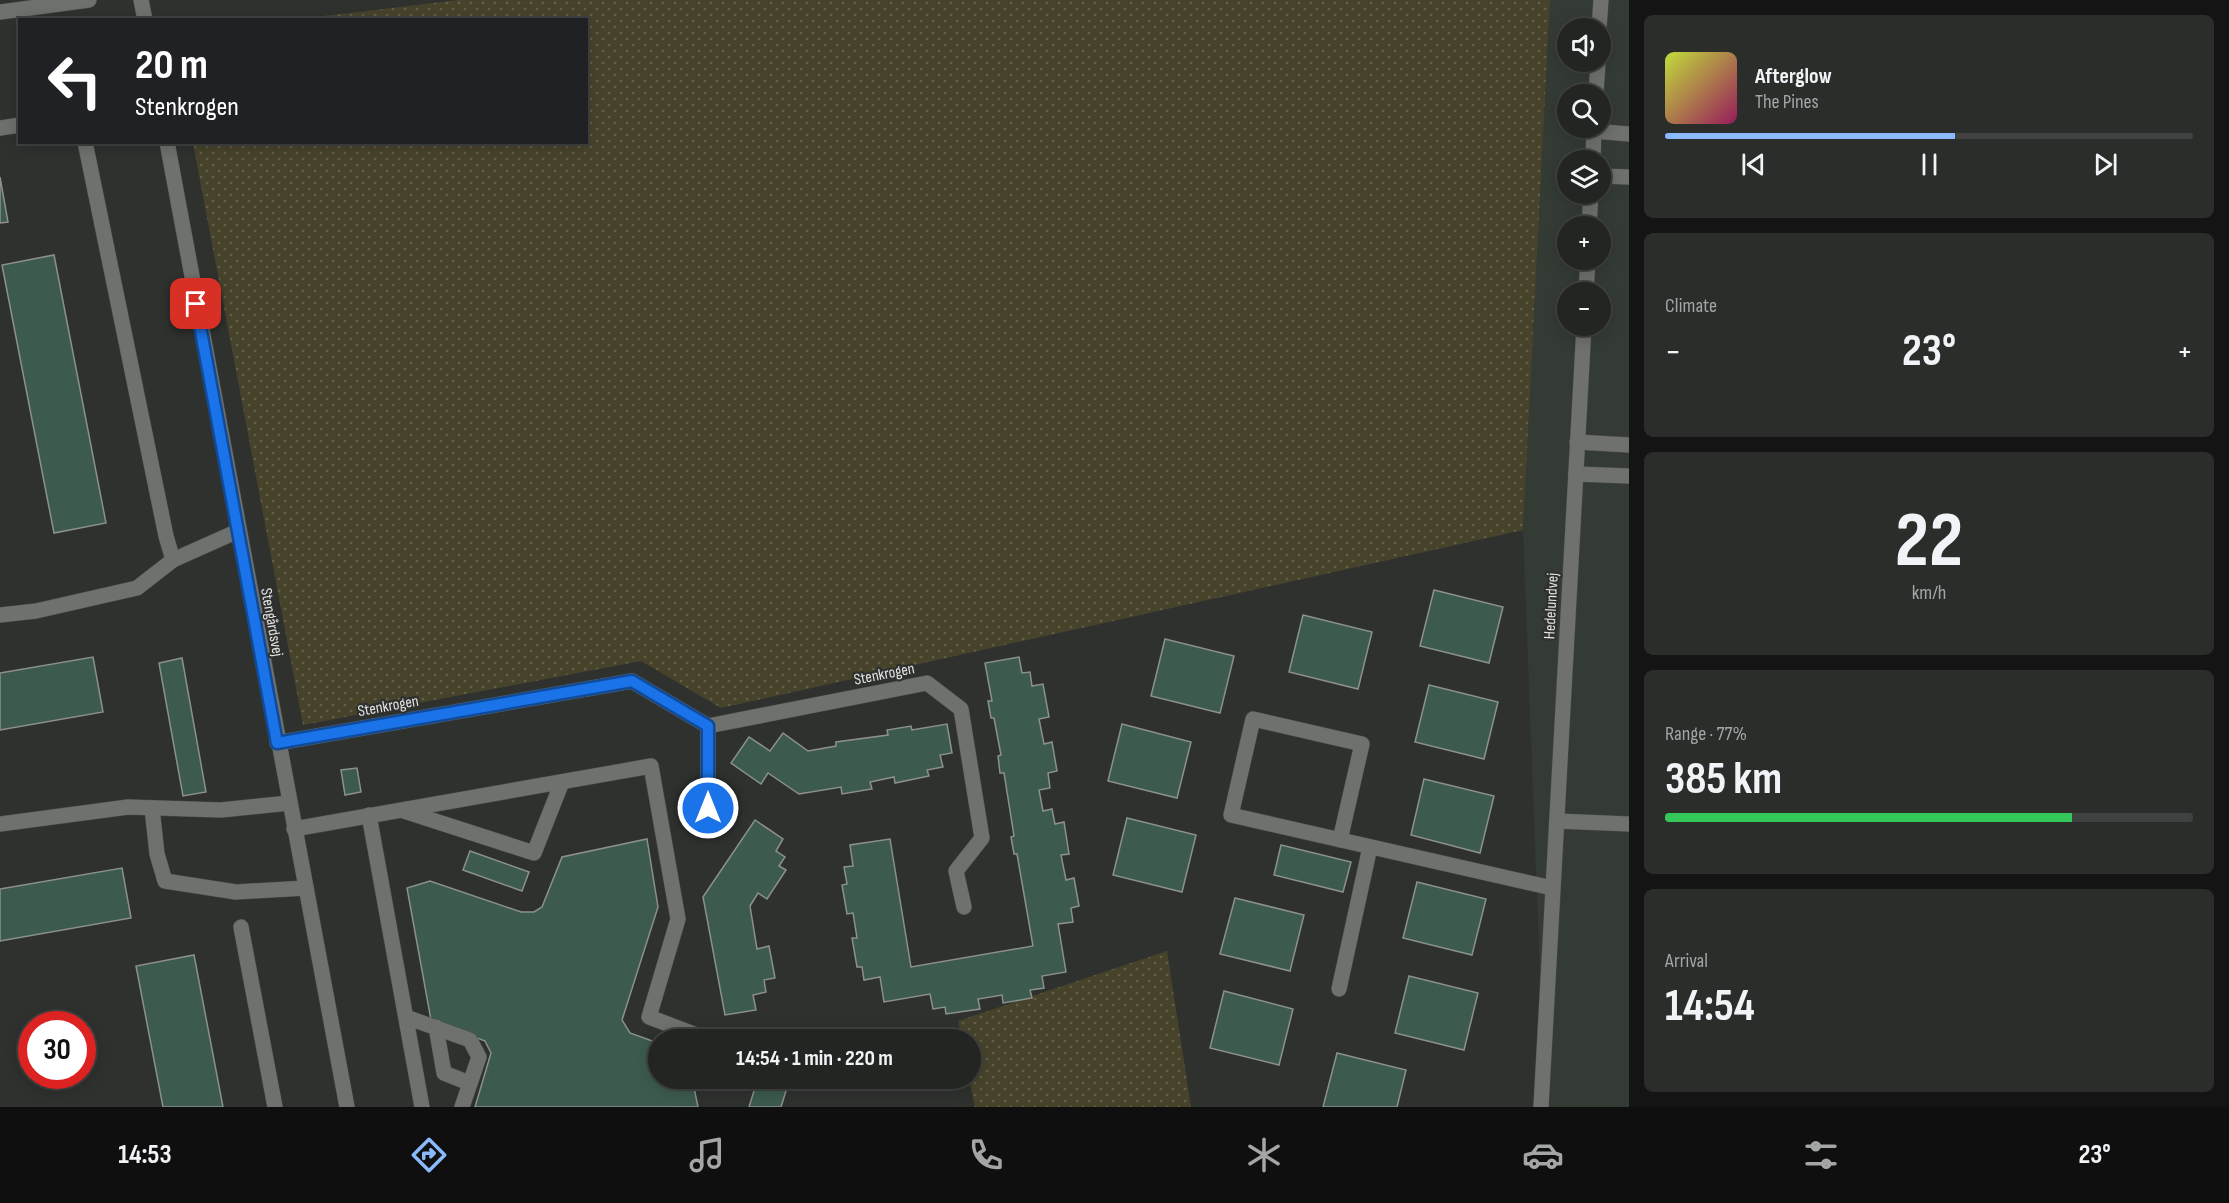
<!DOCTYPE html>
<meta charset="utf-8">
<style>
:root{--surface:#232523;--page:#2b2d2b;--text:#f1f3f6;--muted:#a3a5a6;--line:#404241;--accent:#8bbafc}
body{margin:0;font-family:"Sofia Sans Condensed",sans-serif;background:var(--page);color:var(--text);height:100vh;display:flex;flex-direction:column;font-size:22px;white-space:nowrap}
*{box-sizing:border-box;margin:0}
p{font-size:20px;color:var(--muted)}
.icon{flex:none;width:33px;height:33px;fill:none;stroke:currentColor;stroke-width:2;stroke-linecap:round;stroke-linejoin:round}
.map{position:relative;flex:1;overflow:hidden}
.side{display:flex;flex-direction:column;gap:15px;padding:15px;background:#131413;width:600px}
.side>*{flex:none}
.banner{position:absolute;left:18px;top:18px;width:570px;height:126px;border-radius:0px;box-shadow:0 3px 15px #0003,0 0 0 2px var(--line);background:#202124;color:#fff;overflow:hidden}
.tools{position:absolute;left:1557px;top:18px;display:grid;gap:12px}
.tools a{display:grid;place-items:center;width:54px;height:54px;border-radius:50%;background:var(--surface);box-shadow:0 3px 15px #0003,0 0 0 2px var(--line);font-size:30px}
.speed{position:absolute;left:18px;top:1011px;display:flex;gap:12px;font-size:30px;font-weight:700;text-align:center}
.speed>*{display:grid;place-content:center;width:78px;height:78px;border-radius:50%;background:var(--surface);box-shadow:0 3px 15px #0003,0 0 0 2px var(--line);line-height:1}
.speed .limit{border:9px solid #d22;background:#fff;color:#111}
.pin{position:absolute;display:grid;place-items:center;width:51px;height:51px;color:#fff;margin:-26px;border-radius:12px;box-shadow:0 3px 9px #0006}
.me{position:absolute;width:66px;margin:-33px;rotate:0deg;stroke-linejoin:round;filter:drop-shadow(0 0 4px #0008)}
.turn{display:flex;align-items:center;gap:21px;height:126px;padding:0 18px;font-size:27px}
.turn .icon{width:78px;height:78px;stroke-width:2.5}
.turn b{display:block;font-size:42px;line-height:51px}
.big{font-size:45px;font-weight:700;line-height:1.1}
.side .card{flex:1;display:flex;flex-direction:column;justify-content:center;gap:9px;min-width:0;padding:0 21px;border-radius:9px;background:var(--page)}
.side .dial{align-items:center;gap:0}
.dial b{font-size:78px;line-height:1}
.song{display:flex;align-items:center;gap:18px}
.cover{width:72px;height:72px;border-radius:9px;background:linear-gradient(135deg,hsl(70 70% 55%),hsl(330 70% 35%))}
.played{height:6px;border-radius:3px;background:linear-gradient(90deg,var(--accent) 55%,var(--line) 55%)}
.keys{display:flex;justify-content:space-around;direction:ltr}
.heat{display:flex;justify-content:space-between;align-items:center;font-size:33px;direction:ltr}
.charge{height:9px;border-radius:4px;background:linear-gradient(90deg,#34c759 77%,var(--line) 0)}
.trip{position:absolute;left:648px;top:1029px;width:333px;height:60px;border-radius:30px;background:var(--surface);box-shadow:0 3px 15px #0003,0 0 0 2px var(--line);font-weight:700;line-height:60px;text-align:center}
.tab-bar{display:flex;height:96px;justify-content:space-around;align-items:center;background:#0e0f0e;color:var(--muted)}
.tab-bar .icon{width:42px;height:42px}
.tab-bar .selected{color:var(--accent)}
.tab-bar b{font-size:27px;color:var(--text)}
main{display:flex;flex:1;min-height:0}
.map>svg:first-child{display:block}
.built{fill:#343b34;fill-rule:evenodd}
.grass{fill:url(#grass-dots)}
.building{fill:#3c5b4e;stroke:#8c908e;stroke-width:1.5}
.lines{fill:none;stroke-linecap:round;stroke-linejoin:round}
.service-casing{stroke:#4c4e4c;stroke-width:16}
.minor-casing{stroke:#4c4e4c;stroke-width:16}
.tertiary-casing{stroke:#4c4e4c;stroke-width:16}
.service{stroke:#6e716e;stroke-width:15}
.minor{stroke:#6e716e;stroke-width:15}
.tertiary{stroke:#6e716e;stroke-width:15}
.route-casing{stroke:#114b97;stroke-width:15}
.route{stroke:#1a73e8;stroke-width:10}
.labels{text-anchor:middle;stroke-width:4.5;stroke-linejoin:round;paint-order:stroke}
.street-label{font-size:16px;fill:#e2e3e2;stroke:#2f312f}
</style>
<main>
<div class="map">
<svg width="1629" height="1107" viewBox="0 0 1629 1107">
<defs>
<pattern id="grass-dots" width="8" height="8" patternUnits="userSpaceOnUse" patternTransform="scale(1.5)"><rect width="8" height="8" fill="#47432b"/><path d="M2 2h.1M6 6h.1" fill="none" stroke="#615e49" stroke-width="1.8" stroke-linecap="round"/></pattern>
</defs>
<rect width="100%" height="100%" fill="#2f312f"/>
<!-- built -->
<path class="built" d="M1550 0H1629V1107H1545L1523 530ZM1568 28H1600V62H1568ZM1568 94H1600V128H1568ZM1568 160H1600V194H1568ZM1568 226H1600V260H1568ZM1568 292H1600V326H1568Z"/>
<!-- grass -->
<g class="grass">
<polygon points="458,0 1550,0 1523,530 721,708 641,661 303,725 193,143 586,142 586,20 300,19"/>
<polygon points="1167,951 1191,1107 975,1107 969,1079 970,1040 962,1039 958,1021"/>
</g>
<!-- building -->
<g class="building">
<polygon points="0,177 8,222 0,223"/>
<polygon points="54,255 106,523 54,533 2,265"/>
<polygon points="1434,590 1503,607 1489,663 1420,646"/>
<polygon points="1303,615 1372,632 1358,689 1289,672"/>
<polygon points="1165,639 1234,656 1220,713 1151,696"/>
<polygon points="93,657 103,712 0,730 0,673"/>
<polygon points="1019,657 1022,673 1030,672 1032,686 1043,684 1049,717 1039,719 1044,744 1052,742 1057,771 1048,773 1050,788 1039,790 1043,811 1052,809 1055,824 1064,822 1069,854 1061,855 1066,880 1074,878 1079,906 1071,908 1073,922 1058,924 1066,972 1042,976 1044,988 1030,990 1032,998 1003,1003 1002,995 978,999 980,1009 946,1014 945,1007 933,1009 930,994 884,1002 880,977 864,980 862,967 857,967 852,938 857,938 853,913 847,914 842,885 847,884 844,867 853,866 850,845 890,839 911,967 1033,946 1017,854 1014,854 1011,837 1014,836 1004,773 1000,773 998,756 1001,755 994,718 991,718 988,701 992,701 985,663"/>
<polygon points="182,658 206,792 183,796 159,663"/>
<polygon points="1429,685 1498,702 1484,759 1415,742"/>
<polygon points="947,724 952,753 940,755 943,767 927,770 929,776 895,783 894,777 870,782 872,789 842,794 841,787 799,794 768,773 761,784 731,763 749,737 770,751 783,733 808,751 836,746 836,742 888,735 887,730 911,726 912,730"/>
<polygon points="1122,724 1191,742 1177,798 1108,781"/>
<polygon points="357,768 361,792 345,795 341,770"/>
<polygon points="1424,779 1494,796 1480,853 1411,835"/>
<polygon points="1127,818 1196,835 1182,892 1113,875"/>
<polygon points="755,820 783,839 776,851 785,857 779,866 786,870 767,899 758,893 750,906 757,949 769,946 775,978 764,980 766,992 753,995 756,1010 725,1015 703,897"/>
<polygon points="647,839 658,907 622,1020 630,1033 658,1043 658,1078 692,1078 698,1107 475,1107 491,1053 485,1041 431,1020 407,888 430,881 521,912 534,912 542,907 562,857"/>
<polygon points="1281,845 1351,862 1343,892 1274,875"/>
<polygon points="470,851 529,872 522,891 463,870"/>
<polygon points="122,868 131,918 0,941 0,889"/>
<polygon points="1417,882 1486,899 1472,955 1403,938"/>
<polygon points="1235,898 1304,915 1290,971 1220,954"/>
<polygon points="194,955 223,1107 163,1107 136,966"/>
<polygon points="1409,976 1478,993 1464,1050 1395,1033"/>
<polygon points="1224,991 1293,1009 1279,1065 1210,1048"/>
<polygon points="1337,1053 1406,1070 1397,1107 1323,1107"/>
<polygon points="758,1078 789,1081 781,1107 749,1107"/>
</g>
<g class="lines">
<!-- service casing -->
<g class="service-casing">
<g id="service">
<polyline points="0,128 20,125"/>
<polyline points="1594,131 1629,134"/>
<polyline points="85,142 166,536 173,560"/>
<polyline points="1600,176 1629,177"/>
<polyline points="1577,442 1629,445"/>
<polyline points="1576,474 1629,476"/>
<polyline points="0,615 36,611 137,588 173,560 238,531"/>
<polyline points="152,808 157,854 165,881 236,892 306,888"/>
<polyline points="404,811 534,853 562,782"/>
<polyline points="369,815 422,1107"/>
<polyline points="0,824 128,807 221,810 289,803"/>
<polyline points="294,829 651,766 678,919 649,1017 694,1034"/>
<polyline points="241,927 275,1107"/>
<polyline points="406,1017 470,1040 479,1057 462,1107"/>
<polyline points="436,1027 444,1073 469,1083"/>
</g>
</g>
<!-- minor casing -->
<g class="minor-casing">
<g id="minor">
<polyline points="141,0 145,20"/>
<polyline points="167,142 347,1107"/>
<polyline points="708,726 708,808"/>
<polyline points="277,743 632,681 708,726 927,683 961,709 982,838 956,871 964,907"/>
<polyline points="1557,821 1629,824"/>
<polyline points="1340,840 1362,744 1253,719 1231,815 1552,888"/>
<polyline points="1339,989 1370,847"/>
</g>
</g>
<!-- tertiary casing -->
<g class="tertiary-casing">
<g id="tertiary">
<polyline points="0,12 89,0"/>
<polyline points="1599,28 1601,0"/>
<polyline points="1596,94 1598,62"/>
<polyline points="1593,160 1594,128"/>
<polyline points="1589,226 1591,194"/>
<polyline points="1586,292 1588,260"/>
<polyline points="1541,1107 1584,326"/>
</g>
</g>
<!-- service -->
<use href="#service" class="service"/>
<!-- minor -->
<use href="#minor" class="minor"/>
<!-- tertiary -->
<use href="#tertiary" class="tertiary"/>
</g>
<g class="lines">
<!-- route casing -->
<g class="route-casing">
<polyline id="route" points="196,304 277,743 632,681 708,726 708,808"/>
</g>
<!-- route -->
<use href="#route" class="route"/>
</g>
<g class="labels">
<!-- street labels -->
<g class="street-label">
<text transform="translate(1550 606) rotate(-87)" y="6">Hedelundvej</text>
<text transform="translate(273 622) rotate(80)" y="6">Stengårdsvej</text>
<text transform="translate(884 673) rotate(-11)" y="6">Stenkrogen</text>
<text transform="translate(388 705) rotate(-10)" y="6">Stenkrogen</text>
</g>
</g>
</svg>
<div class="tools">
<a><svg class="icon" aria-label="sound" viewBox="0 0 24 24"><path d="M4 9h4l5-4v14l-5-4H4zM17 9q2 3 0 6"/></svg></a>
<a><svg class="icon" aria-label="search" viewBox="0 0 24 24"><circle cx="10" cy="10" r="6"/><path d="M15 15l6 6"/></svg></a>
<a><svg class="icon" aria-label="layers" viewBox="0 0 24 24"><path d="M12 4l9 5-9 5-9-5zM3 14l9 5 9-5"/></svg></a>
<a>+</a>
<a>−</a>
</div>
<div class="speed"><div class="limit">30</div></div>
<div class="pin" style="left:196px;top:304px;background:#d93025"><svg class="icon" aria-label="arrive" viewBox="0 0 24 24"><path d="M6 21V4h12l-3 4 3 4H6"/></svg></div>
<svg class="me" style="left:708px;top:808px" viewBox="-20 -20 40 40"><circle r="17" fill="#1a73e8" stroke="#fff" stroke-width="3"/><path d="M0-11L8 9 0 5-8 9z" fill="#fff"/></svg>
<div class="trip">14:54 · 1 min · 220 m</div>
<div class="banner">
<div class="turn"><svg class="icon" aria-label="left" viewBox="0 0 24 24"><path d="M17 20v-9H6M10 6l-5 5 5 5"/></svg><div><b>20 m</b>Stenkrogen</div></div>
</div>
</div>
<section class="side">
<div class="card">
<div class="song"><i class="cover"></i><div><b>Afterglow</b><p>The Pines</p></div></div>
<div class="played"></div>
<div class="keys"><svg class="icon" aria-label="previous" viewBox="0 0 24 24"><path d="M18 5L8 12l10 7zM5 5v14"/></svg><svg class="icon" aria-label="pause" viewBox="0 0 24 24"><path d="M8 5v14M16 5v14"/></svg><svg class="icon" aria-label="next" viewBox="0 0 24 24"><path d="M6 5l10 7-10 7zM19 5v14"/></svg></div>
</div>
<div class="card"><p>Climate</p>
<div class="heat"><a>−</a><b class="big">23°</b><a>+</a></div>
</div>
<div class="card dial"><b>22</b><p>km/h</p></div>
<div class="card"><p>Range · 77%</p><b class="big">385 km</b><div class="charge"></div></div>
<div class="card"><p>Arrival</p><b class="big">14:54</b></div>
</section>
</main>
<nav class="tab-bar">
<b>14:53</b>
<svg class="icon selected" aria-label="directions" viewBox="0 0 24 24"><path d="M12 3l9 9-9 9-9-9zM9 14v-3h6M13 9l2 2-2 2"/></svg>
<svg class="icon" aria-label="music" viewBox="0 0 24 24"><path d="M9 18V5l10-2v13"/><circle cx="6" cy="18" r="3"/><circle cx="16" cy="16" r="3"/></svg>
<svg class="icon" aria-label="phone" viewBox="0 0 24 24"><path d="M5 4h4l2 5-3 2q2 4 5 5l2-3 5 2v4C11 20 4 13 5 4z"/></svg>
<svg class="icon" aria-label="climate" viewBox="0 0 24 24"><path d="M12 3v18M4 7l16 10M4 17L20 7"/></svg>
<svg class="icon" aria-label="car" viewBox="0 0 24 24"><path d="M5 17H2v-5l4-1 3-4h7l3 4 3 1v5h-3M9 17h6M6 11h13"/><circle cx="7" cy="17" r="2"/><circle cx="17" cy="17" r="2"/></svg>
<svg class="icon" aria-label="filters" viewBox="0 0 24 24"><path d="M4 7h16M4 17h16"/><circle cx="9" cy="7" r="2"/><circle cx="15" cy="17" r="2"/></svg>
<b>23°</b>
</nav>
